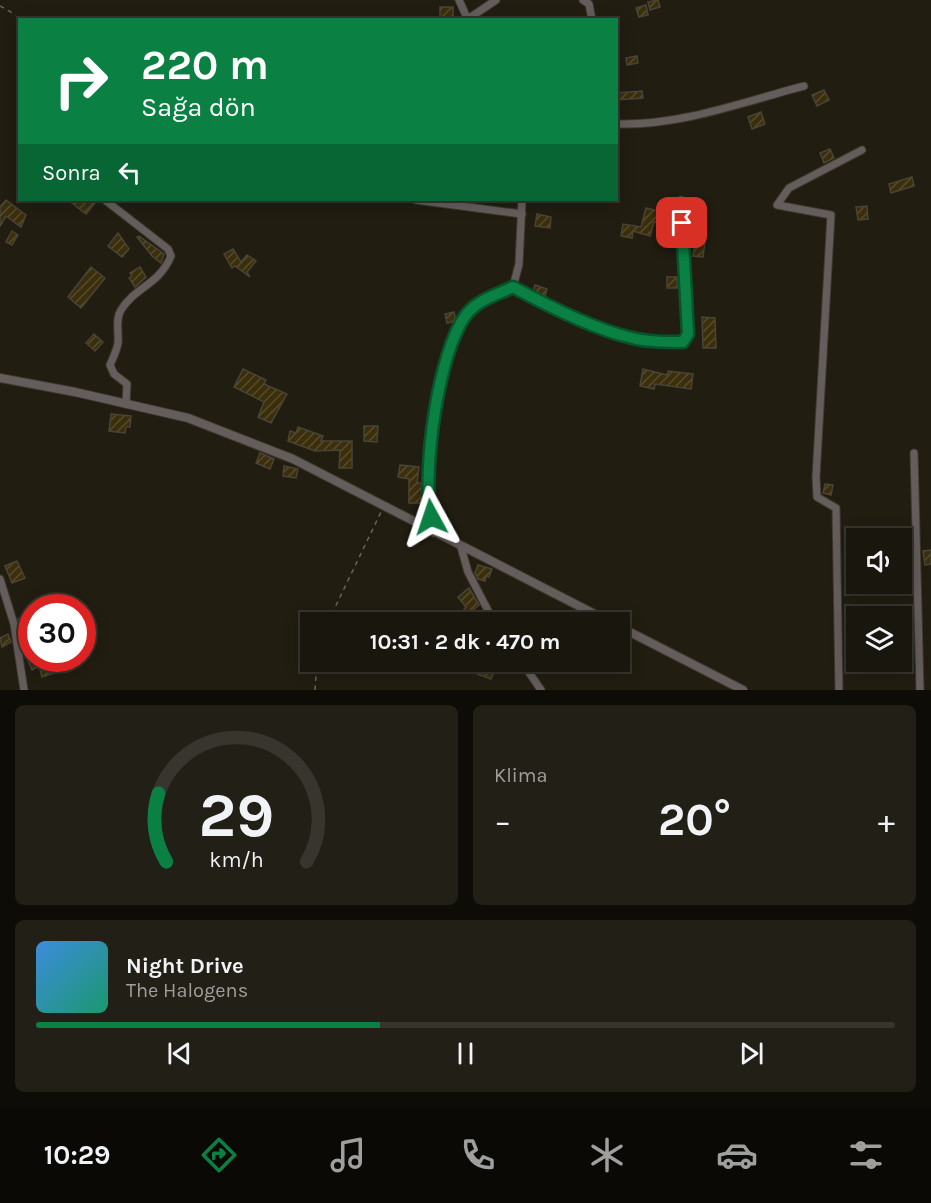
<!DOCTYPE html>
<html lang="tr">
<meta charset="utf-8">
<style>
:root{--surface:#19160d;--page:#221f16;--text:#f1f3f6;--muted:#9f9f9d;--line:#37352e;--accent:#0b8043}
body{margin:0;font-family:Karla,sans-serif;background:var(--page);color:var(--text);height:100vh;display:flex;flex-direction:column;font-size:22px;white-space:nowrap}
*{box-sizing:border-box;margin:0}
p{font-size:20px;color:var(--muted)}
.icon{flex:none;width:33px;height:33px;fill:none;stroke:currentColor;stroke-width:2;stroke-linecap:round;stroke-linejoin:round}
.map{position:relative;height:690px;overflow:hidden}
.sheet{display:flex;flex-direction:column;gap:15px;padding:15px;background:#0e0c07;flex:1}
.sheet>*{flex:none}
.banner{position:absolute;left:18px;top:18px;width:600px;height:183px;border-radius:0px;box-shadow:0 3px 15px #0003,0 0 0 2px var(--line);background:#0b8043;color:#fff;overflow:hidden}
.controls{position:absolute;left:846px;top:528px;display:grid;gap:12px}
.controls a{display:grid;place-items:center;width:66px;height:66px;border-radius:0px;background:var(--surface);box-shadow:0 3px 15px #0003,0 0 0 2px var(--line);font-size:30px}
.speed{position:absolute;left:18px;top:594px;display:flex;gap:12px;font-size:30px;font-weight:700;text-align:center}
.speed>*{display:grid;place-content:center;width:78px;height:78px;border-radius:50%;background:var(--surface);box-shadow:0 3px 15px #0003,0 0 0 2px var(--line);line-height:1}
.speed .limit{border:9px solid #d22;background:#fff;color:#111}
.pin{position:absolute;display:grid;place-items:center;width:51px;height:51px;color:#fff;margin:-26px;border-radius:12px;box-shadow:0 3px 9px #0006}
.me{position:absolute;width:66px;margin:-33px;rotate:355deg;stroke-linejoin:round;filter:drop-shadow(0 0 4px #0008)}
.turn{display:flex;align-items:center;gap:21px;height:126px;padding:0 24px;font-size:27px}
.turn .icon{width:78px;height:78px;stroke-width:2.5}
.turn b{display:block;font-size:42px;line-height:51px}
.then{display:flex;align-items:center;height:57px;padding:0 24px;background:#0003;gap:12px;font-size:22px}
.big{font-size:45px;font-weight:700;line-height:1.1}
.sheet .tile{flex:1;display:flex;flex-direction:column;justify-content:center;gap:9px;min-width:0;padding:0 21px;border-radius:9px;background:var(--page)}
.sheet .dial{align-items:center;gap:0}
.dial svg{height:156px;overflow:visible;fill:none;stroke:var(--line);stroke-width:7;stroke-linecap:round;text-anchor:middle}
.dial text{fill:var(--text);stroke:none}
.song{display:flex;align-items:center;gap:18px}
.cover{width:72px;height:72px;border-radius:9px;background:linear-gradient(135deg,hsl(210 70% 55%),hsl(160 70% 35%))}
.played{height:6px;border-radius:3px;background:linear-gradient(90deg,var(--accent) 40%,var(--line) 40%)}
.keys{display:flex;justify-content:space-around;direction:ltr}
.heat{display:flex;justify-content:space-between;align-items:center;font-size:33px;direction:ltr}
.sheet .tiles{flex:1;display:grid;gap:15px;grid-template-columns:1fr 1fr}
.tile:last-child{grid-column:span 2}
.trip{position:absolute;left:300px;top:612px;width:330px;height:60px;border-radius:0px;background:var(--surface);box-shadow:0 3px 15px #0003,0 0 0 2px var(--line);font-weight:700;line-height:60px;text-align:center}
.dock{display:flex;height:96px;justify-content:space-around;align-items:center;background:#0a0905;color:var(--muted)}
.dock .icon{width:42px;height:42px}
.dock .selected{color:var(--accent)}
.dock b{font-size:27px;color:var(--text)}
.map>svg:first-child{display:block}
.building{fill:url(#building-hatch);stroke:#494437;stroke-width:1.5}
.lines{fill:none;stroke-linecap:round;stroke-linejoin:round}
.minor-casing{stroke:#3e3a2f;stroke-width:9}
.tertiary-casing{stroke:#3e3a2f;stroke-width:10}
.path{stroke:#69665c;stroke-width:1.5;stroke-dasharray:4.5 4.5;stroke-linecap:butt}
.minor{stroke:#655d5c;stroke-width:7}
.tertiary{stroke:#655d5c;stroke-width:8}
.route-casing{stroke:#07532c;stroke-width:15}
.route{stroke:#0b8043;stroke-width:10}
</style>
<div class="map">
<svg width="931" height="690" viewBox="0 0 931 690">
<defs>
<pattern id="building-hatch" width="6" height="6" patternUnits="userSpaceOnUse" patternTransform="scale(1.5)"><rect width="6" height="6" fill="#3a2e0b"/><path d="M-1 1l2-2M0 6l6-6M5 7l2-2" fill="none" stroke="#564b2d"/></pattern>
</defs>
<rect width="100%" height="100%" fill="#211d11"/>
<!-- building -->
<g class="building">
<polygon points="658,0 660,7 650,10 648,2"/>
<polygon points="646,5 648,15 639,17 636,8"/>
<rect x="440" y="7" width="13" height="12"/>
<polygon points="637,56 638,63 627,65 626,58"/>
<polygon points="824,90 829,100 817,106 812,95"/>
<polygon points="642,91 643,98 616,100 616,93"/>
<polygon points="761,112 765,124 752,129 748,117"/>
<polygon points="830,149 834,158 824,163 820,153"/>
<polygon points="912,177 914,186 891,193 889,184"/>
<polygon points="6,200 26,215 21,227 6,216 0,226 0,207"/>
<polygon points="68,200 90,200 95,203 86,214"/>
<rect x="690" y="204" width="8" height="14"/>
<polygon points="867,206 868,219 858,220 856,207"/>
<polygon points="646,208 663,212 660,224 654,222 650,236 633,231 632,238 621,236 623,224 641,227"/>
<polygon points="537,214 551,217 550,228 535,226"/>
<polygon points="12,231 18,235 12,245 6,242"/>
<polygon points="118,233 129,249 122,257 108,246"/>
<polygon points="139,236 164,254 161,263 152,256 137,237"/>
<polygon points="695,241 705,242 703,257 693,256"/>
<polygon points="233,249 241,262 247,255 256,261 247,272 250,277 235,266 232,268 224,254"/>
<polygon points="91,267 105,278 81,308 68,297"/>
<polygon points="140,267 146,277 135,287 129,278 132,276 130,273"/>
<rect x="667" y="277" width="10" height="11"/>
<polygon points="535,285 547,289 545,296 533,291"/>
<polygon points="454,312 456,321 447,323 445,314"/>
<polygon points="702,317 715,318 716,348 703,348"/>
<polygon points="94,334 103,342 95,351 86,343"/>
<polygon points="243,369 266,380 264,384 287,394 271,423 258,417 264,402 234,387"/>
<polygon points="643,369 667,375 668,371 693,374 691,389 655,384 654,389 640,386"/>
<polygon points="111,414 131,416 130,427 126,427 125,433 109,431"/>
<polygon points="364,426 378,426 377,442 364,441"/>
<polygon points="298,427 323,436 321,441 352,441 352,468 339,468 340,450 315,451 288,441 290,431 296,433"/>
<polygon points="260,453 274,459 270,469 256,463"/>
<polygon points="400,465 419,467 417,483 422,483 421,503 409,503 409,479 398,477"/>
<polygon points="284,466 298,469 296,478 283,476"/>
<polygon points="825,484 833,485 831,495 823,493"/>
<polygon points="931,550 931,564 925,565 923,551"/>
<polygon points="17,561 25,578 12,583 5,566"/>
<polygon points="478,565 492,569 489,577 486,576 485,581 478,579 475,573"/>
<polygon points="469,588 479,605 468,614 464,609 466,607 458,597"/>
<polygon points="32,613 32,627 23,631 18,619"/>
<polygon points="8,634 11,642 2,647 0,638"/>
<polygon points="310,642 310,653 303,653 303,643"/>
<polygon points="27,658 43,658 48,669 52,667 54,673 42,677 39,666 32,670"/>
<polygon points="481,663 495,669 491,679 477,674"/>
</g>
<g class="lines">
<!-- minor casing -->
<g class="minor-casing">
<g id="minor">
<polyline points="459,0 468,20"/>
<polyline points="583,0 589,4 592,20"/>
<polyline points="468,19 496,0"/>
<path d="M616 124C680 126 743 102 804 86"/>
<path d="M105 200 168 249 171 256C159 285 135 287 121 310 115 319 119 332 118 343 117 350 113 358 110 365L114 374 127 384 126 404"/>
<polyline points="416,200 522,214"/>
<path d="M513 287C546 305 592 328 628 337 646 342 664 342 683 342L688 334 681 200"/>
<polyline points="513,287 519,264 522,200"/>
<polyline points="914,453 920,690"/>
<path d="M434 533C432 522 429 512 428 501 424 459 440 348 466 314 477 300 497 295 513 287"/>
<polyline points="461,547 468,572 494,622"/>
<polyline points="0,579 14,624 24,690"/>
<polyline points="522,662 541,690"/>
<polyline points="839,690 836,508 817,497 816,477 831,215 777,205 789,188 862,150"/>
</g>
</g>
<!-- tertiary casing -->
<g class="tertiary-casing">
<g id="tertiary">
<polyline points="0,378 75,392 188,418 293,459 610,622"/>
<polyline points="620,627 743,690"/>
</g>
</g>
<!-- path -->
<g class="path">
<polyline points="0,6 16,15"/>
<polyline points="328,622 381,512"/>
<polyline points="315,690 317,662"/>
</g>
<!-- minor -->
<use href="#minor" class="minor"/>
<!-- tertiary -->
<use href="#tertiary" class="tertiary"/>
</g>
<g class="lines">
<!-- route casing -->
<g class="route-casing">
<path id="route" d="M431 517C422 472 438 352 466 315 477 300 497 295 513 287 546 305 592 328 628 337 646 342 664 342 683 342L688 334 682 223"/>
</g>
<!-- route -->
<use href="#route" class="route"/>
</g>
</svg>
<div class="controls">
<a><svg class="icon" aria-label="sound" viewBox="0 0 24 24"><path d="M4 9h4l5-4v14l-5-4H4zM17 9q2 3 0 6"/></svg></a>
<a><svg class="icon" aria-label="layers" viewBox="0 0 24 24"><path d="M12 4l9 5-9 5-9-5zM3 14l9 5 9-5"/></svg></a>
</div>
<div class="speed"><div class="limit">30</div></div>
<div class="pin" style="left:682px;top:223px;background:#d93025"><svg class="icon" aria-label="arrive" viewBox="0 0 24 24"><path d="M6 21V4h12l-3 4 3 4H6"/></svg></div>
<svg class="me" style="left:431px;top:517px" viewBox="-20 -20 40 40"><path d="M0-17L14 15 0 8-14 15z" fill="#0b8043" stroke="#fff" stroke-width="4"/></svg>
<div class="trip">10:31 · 2 dk · 470 m</div>
<div class="banner">
<div class="turn"><svg class="icon" aria-label="right" viewBox="0 0 24 24"><path d="M7 20v-9h11M14 6l5 5-5 5"/></svg><div><b>220 m</b>Sağa dön</div></div>
<div class="then">Sonra<svg class="icon" aria-label="left" viewBox="0 0 24 24"><path d="M17 20v-9H6M10 6l-5 5 5 5"/></svg></div>
</div>
</div>
<section class="sheet">
<div class="tiles">
<div class="tile dial"><svg viewBox="0 0 100 80">
<path d="M14 69A42 42 0 1 1 86 69"/>
<path d="M14 69A42 42 0 0 1 10 34" stroke="#0b8043"/>
<text x="50" y="56" font-size="32" font-weight="700">29</text>
<text x="50" y="72" font-size="11">km/h</text>
</svg></div>
<div class="tile"><p>Klima</p>
<div class="heat"><a>−</a><b class="big">20°</b><a>+</a></div>
</div>
<div class="tile">
<div class="song"><i class="cover"></i><div><b>Night Drive</b><p>The Halogens</p></div></div>
<div class="played"></div>
<div class="keys"><svg class="icon" aria-label="previous" viewBox="0 0 24 24"><path d="M18 5L8 12l10 7zM5 5v14"/></svg><svg class="icon" aria-label="pause" viewBox="0 0 24 24"><path d="M8 5v14M16 5v14"/></svg><svg class="icon" aria-label="next" viewBox="0 0 24 24"><path d="M6 5l10 7-10 7zM19 5v14"/></svg></div>
</div>
</div>
</section>
<nav class="dock">
<b>10:29</b>
<svg class="icon selected" aria-label="directions" viewBox="0 0 24 24"><path d="M12 3l9 9-9 9-9-9zM9 14v-3h6M13 9l2 2-2 2"/></svg>
<svg class="icon" aria-label="music" viewBox="0 0 24 24"><path d="M9 18V5l10-2v13"/><circle cx="6" cy="18" r="3"/><circle cx="16" cy="16" r="3"/></svg>
<svg class="icon" aria-label="phone" viewBox="0 0 24 24"><path d="M5 4h4l2 5-3 2q2 4 5 5l2-3 5 2v4C11 20 4 13 5 4z"/></svg>
<svg class="icon" aria-label="climate" viewBox="0 0 24 24"><path d="M12 3v18M4 7l16 10M4 17L20 7"/></svg>
<svg class="icon" aria-label="car" viewBox="0 0 24 24"><path d="M5 17H2v-5l4-1 3-4h7l3 4 3 1v5h-3M9 17h6M6 11h13"/><circle cx="7" cy="17" r="2"/><circle cx="17" cy="17" r="2"/></svg>
<svg class="icon" aria-label="filters" viewBox="0 0 24 24"><path d="M4 7h16M4 17h16"/><circle cx="9" cy="7" r="2"/><circle cx="15" cy="17" r="2"/></svg>
</nav>
